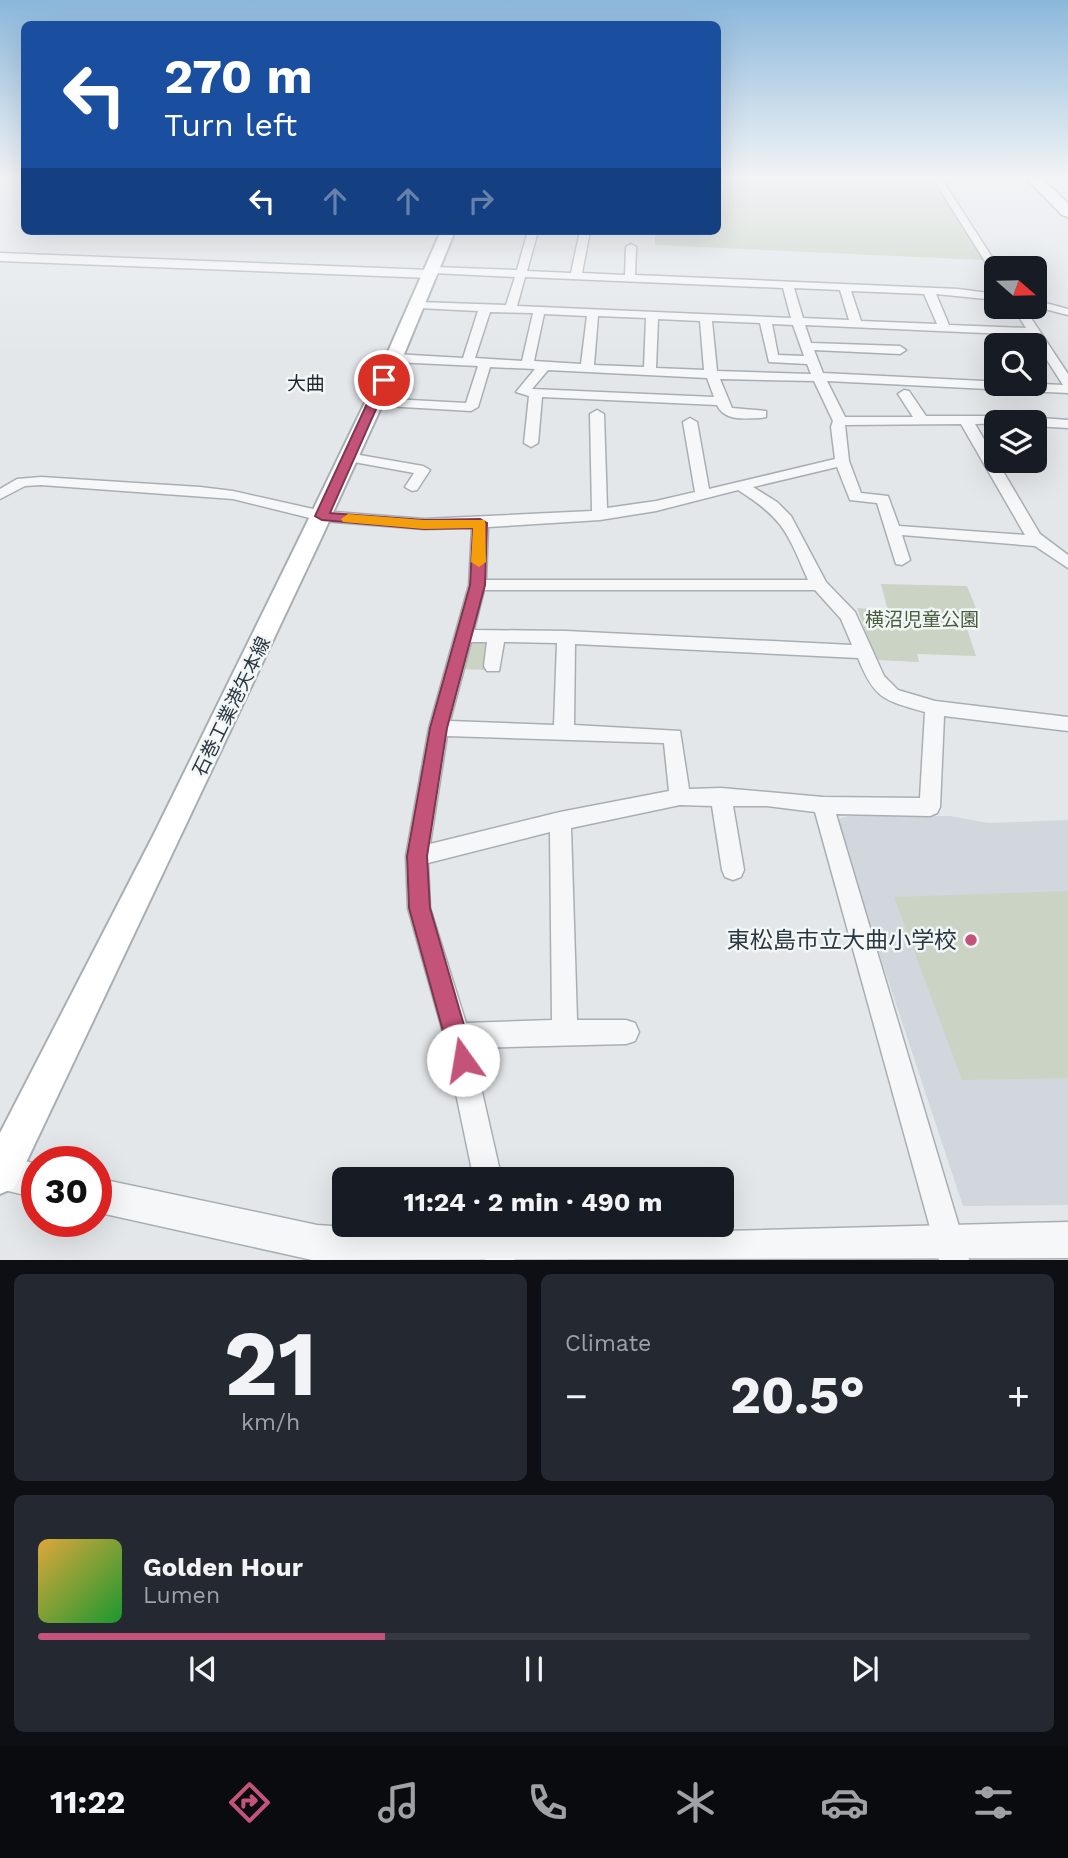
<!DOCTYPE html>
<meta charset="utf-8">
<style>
:root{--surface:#171b24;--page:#242831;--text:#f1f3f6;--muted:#9ea1a6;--line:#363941;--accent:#c4537a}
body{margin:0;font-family:"Work Sans","Noto Sans JP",sans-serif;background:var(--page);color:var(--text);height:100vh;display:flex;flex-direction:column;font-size:26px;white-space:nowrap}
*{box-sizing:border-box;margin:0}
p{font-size:23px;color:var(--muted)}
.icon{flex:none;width:38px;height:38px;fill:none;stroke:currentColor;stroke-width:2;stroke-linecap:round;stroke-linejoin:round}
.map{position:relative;height:1260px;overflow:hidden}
.sheet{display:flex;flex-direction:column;gap:14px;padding:14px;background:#0d0f14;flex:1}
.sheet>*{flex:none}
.top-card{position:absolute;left:21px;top:21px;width:700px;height:214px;border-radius:10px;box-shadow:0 7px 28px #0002;background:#1a4fa0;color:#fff;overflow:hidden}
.needle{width:46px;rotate:110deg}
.controls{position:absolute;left:984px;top:256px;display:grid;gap:14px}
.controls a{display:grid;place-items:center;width:63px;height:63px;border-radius:10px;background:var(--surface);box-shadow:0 7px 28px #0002;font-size:35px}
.speed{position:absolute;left:21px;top:1146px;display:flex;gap:14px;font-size:35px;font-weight:700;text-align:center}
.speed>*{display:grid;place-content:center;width:91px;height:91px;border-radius:50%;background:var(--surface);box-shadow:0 7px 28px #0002;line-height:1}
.speed .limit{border:10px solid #d22;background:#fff;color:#111}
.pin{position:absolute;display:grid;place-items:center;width:60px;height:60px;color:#fff;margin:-30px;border:4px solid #fff;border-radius:50%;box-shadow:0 2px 7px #0007}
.me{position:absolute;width:77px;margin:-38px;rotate:347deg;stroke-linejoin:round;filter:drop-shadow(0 0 5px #0008)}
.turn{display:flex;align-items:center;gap:24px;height:147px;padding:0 28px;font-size:32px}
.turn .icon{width:91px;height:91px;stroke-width:2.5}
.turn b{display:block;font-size:49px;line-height:60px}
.lanes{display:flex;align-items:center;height:66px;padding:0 28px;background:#0003;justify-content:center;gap:35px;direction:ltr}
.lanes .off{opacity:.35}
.big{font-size:52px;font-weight:700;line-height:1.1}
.sheet .card{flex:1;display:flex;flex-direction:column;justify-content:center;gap:10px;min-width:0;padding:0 24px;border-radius:10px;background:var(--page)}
.sheet .dial{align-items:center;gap:0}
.dial b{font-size:91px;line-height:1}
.song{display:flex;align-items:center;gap:21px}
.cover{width:84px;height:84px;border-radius:10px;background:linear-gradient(135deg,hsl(40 70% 55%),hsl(130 70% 35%))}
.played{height:7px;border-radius:4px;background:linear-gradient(90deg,var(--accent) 35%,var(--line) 35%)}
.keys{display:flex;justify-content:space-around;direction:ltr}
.heat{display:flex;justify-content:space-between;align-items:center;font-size:38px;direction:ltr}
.sheet .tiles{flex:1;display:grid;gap:14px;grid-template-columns:1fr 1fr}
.card:last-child{grid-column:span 2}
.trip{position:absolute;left:332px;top:1167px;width:402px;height:70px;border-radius:10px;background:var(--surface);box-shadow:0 7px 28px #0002;font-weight:700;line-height:70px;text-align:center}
.tab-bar{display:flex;height:112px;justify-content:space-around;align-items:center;background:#090b0e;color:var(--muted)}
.tab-bar .icon{width:49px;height:49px}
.tab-bar .current{color:var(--accent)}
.tab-bar b{font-size:32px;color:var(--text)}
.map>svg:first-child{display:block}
.built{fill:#d1d7dc}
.green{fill:#cbd3c5}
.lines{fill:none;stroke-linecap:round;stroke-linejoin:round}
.minor-casing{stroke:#a8afb4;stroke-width:3}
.tertiary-casing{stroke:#a8afb4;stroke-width:3}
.secondary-casing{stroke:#a8afb4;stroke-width:4}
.trunk-casing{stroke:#8c97a0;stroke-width:3}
.minor{fill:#f6f7f9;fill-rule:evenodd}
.tertiary{fill:#f6f7f9;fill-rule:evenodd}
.secondary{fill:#fff;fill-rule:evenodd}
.trunk{fill:#fff;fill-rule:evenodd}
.route{fill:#c4537a;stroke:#7f364f;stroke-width:2}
.slow{fill:#f59e0b}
.poi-dot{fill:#c4537a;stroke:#f3f6f7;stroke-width:2.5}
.labels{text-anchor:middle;stroke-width:5;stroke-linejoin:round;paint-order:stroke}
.far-quarter-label{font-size:19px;fill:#1e2932;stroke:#f3f6f7}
.park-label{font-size:19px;fill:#475c3b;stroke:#f3f6f7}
.street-label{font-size:19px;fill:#2c3841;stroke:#f3f6f7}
.near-poi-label{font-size:23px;fill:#2c3841;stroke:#f3f6f7;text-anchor:end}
</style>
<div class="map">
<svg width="1068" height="1260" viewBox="0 0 1068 1260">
<rect width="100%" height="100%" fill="#e3e7ea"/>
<!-- built -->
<polygon class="built" points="848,816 950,816 988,823 1068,820 1068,1205 963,1206 835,820"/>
<!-- green -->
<g class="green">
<polygon points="718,178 936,178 983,260 655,245 655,231 718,231"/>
<polygon points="881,584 967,586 979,616 963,617 976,656 917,654 919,662 876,660 857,608 888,611"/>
<polygon points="472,641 487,642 490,646 487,670 459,669 465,646"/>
<polygon points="1068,891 1068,1078 962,1080 894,897"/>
</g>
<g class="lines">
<!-- minor casing -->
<g class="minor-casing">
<g id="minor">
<polygon points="933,178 941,178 999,268 996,268 996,274 991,271"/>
<path d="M528 231H538L527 271 571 273 580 231H590L582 273 625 275 626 247 631 244 636 247 635 275 958 289 996 294V300L936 294 949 325 1026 328 1012 306H1023L1068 374V393L827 381 845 417H913L898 394 904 390 909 391 926 416H1013L1068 420V428L1034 426V422L975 424 1040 534 1068 555V568L1035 546 902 535 910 560 902 565 896 564 877 503 850 500 837 467 753 487 777 502 791 516 826 582 855 612 884 676 898 690 935 701 1068 717V731L944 716 940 807 937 813 930 816 836 814 969 1260H939L815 812 767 806H733L744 870 741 877 733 880 725 877 722 870 712 806 680 805 571 828 577 1020H626L635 1023 639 1032 635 1041 626 1044 472 1048 502 1180H474L444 1036 408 908 406 856 429 728 469 585 472 528 424 529 322 521 233 499 41 485 25 486 0 499V489L17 479 41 477 200 487 233 491 322 511 424 519 592 511 590 414 597 410 604 414 607 508 656 501 695 492 683 422 690 418 697 422 709 489 835 459 831 427 833 421 814 381 720 379 732 408 766 411V417L761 418C745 418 725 422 717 405L542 397 538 443 531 447 524 443 529 396 516 392 535 369 490 367 478 407 471 411 368 405 366 402 373 398 466 403 478 366 394 362 388 358 394 354 463 358 478 311 418 308 412 305 418 302 506 305 515 277 432 273 427 270 432 267 517 270ZM525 277 783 288 791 318 517 306ZM794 288 840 290 849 320 803 318ZM851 291 924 294 937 324 861 321ZM490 312 533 313 522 361 475 358ZM544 314 587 316 581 364 534 361ZM598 316 646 318 644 367 594 365ZM658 319 700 321 704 370 656 368ZM712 321 760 323 769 362 807 364 811 374 717 371ZM772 324 793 325 804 356 778 355ZM805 325 1031 335 1063 385 823 373 814 350 900 354 906 350 900 346 811 343ZM548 370 707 378 714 397 532 389ZM961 424 1025 535 899 526 888 496 861 493 849 461 845 425ZM738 490C784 519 787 532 808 580H486L488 527 600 520 656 511ZM484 590H815L841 619 852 645 566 631 474 630ZM471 642H487L484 666 487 671H499L504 642 557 643 554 725 450 721ZM575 644 858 658C875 700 884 700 925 712L920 798 823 797 721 788 689 789 680 731 574 725ZM447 736 664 743 669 791 560 812 430 844ZM550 832 552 1020 466 1023 430 908 428 863Z"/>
<polygon points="1034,300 1068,309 1068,315 1033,306"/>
<polygon points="348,453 423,466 430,470 417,490 412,491 405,487 414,473 343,460 341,457"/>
<polygon points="483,1225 511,1225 515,1260 485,1260"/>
</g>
</g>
<!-- tertiary casing -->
<g class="tertiary-casing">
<g id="tertiary">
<polygon points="0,253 430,270 436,274 430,278 0,261"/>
<polygon points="0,1155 37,1164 37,1198 0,1189"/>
<polygon points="96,1178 317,1225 500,1237 1068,1222 1068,1258 312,1260 96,1212"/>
</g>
</g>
<!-- secondary casing -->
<g class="secondary-casing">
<polygon id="secondary" points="441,231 455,231 390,388 319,543 14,1188 0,1194 0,1133 153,836 297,543 372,388"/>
</g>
<!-- trunk casing -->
<g class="trunk-casing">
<polygon id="trunk" points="1026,178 1041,178 1068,203 1068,217 1062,215"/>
</g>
<!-- minor -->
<use href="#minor" class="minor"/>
<!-- tertiary -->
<use href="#tertiary" class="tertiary"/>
<!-- secondary -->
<use href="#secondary" class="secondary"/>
<!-- trunk -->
<use href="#trunk" class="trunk"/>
</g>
<!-- sky -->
<linearGradient id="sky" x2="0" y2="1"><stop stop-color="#8bb7db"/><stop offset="0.5" stop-color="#f2f4f6"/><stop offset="1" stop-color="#f2f4f6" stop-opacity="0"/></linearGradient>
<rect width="1068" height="354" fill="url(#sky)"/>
<!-- route -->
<polygon class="route" points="384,377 389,380 330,513 424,520 480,519 487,523 485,585 447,728 427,856 430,908 474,1060 471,1068 463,1072 454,1068 451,1060 409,908 407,856 430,728 470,585 473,528 424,529 322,520 315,516 378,380"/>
<!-- slow -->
<polygon class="slow" points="348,514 424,520 485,520 486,562 479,567 471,562 473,528 424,529 343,522 341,519"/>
<!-- markers -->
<circle class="poi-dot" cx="971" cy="940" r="7"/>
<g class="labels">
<!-- far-quarter labels -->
<g class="far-quarter-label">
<text x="306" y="390">大曲</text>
</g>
<!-- park labels -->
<g class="park-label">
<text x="922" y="626">横沼児童公園</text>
</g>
<!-- street labels -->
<g class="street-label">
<text transform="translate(231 706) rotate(-64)" y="7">石巻工業港矢本線</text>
</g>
<!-- near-poi labels -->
<g class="near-poi-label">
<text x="957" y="948">東松島市立大曲小学校</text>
</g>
</g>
</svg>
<div class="controls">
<a><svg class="needle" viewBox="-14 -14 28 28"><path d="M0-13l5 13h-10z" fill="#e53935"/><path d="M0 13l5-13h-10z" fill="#9ea1a6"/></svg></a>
<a><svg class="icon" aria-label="search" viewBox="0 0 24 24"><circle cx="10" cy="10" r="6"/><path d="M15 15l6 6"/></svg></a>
<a><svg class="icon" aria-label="layers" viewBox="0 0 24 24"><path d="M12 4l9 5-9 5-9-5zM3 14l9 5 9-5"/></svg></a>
</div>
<div class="speed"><div class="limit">30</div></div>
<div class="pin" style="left:384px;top:380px;background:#d93025"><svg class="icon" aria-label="arrive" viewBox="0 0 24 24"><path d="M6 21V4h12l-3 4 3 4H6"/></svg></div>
<svg class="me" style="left:463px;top:1060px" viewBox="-20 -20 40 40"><circle r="19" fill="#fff"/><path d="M0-13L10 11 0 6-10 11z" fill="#c4537a"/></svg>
<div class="trip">11:24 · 2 min · 490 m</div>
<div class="top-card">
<div class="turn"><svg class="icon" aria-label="left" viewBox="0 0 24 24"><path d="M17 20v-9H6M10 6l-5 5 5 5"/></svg><div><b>270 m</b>Turn left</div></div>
<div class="lanes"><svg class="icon" aria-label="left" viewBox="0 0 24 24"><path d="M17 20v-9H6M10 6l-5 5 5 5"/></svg><svg class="icon off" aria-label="ahead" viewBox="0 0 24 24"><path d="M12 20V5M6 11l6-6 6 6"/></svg><svg class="icon off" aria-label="ahead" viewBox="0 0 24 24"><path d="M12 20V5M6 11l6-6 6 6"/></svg><svg class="icon off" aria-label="right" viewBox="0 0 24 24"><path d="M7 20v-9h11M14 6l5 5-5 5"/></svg></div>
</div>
</div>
<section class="sheet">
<div class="tiles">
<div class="card dial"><b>21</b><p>km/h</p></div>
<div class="card"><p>Climate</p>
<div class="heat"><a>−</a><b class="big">20.5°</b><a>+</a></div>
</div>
<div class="card">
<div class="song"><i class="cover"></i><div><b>Golden Hour</b><p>Lumen</p></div></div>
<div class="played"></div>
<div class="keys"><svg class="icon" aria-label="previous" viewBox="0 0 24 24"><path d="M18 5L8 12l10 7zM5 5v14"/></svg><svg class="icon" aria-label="pause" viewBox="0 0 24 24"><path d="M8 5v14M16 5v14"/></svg><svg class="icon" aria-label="next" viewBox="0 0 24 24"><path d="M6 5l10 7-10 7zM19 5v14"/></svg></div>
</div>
</div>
</section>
<nav class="tab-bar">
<b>11:22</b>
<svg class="icon current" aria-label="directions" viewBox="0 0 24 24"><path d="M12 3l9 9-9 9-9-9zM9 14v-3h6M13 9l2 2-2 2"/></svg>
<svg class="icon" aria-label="music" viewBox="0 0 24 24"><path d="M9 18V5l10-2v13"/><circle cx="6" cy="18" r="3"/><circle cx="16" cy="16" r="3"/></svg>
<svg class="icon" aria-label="phone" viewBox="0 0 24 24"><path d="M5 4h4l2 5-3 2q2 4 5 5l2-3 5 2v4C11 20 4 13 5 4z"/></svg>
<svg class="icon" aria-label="climate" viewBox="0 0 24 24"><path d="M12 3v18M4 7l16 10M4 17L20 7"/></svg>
<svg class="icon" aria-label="car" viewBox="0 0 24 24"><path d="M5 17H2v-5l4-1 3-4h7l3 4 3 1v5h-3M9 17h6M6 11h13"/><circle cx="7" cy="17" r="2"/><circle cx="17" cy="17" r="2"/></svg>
<svg class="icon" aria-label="filters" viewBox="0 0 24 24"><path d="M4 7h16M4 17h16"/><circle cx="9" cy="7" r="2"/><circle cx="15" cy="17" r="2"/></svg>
</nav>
